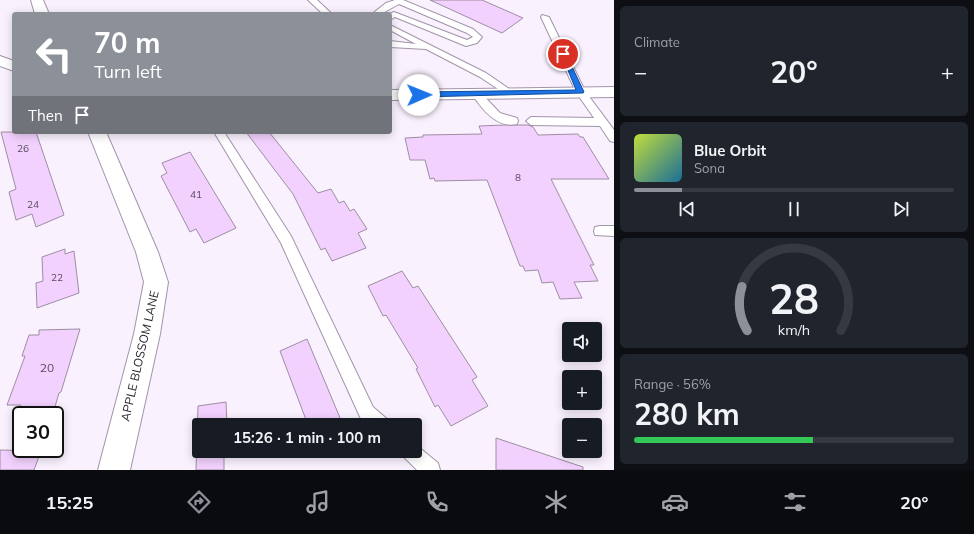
<!DOCTYPE html>
<meta charset="utf-8">
<style>
:root{--surface:#171b24;--page:#20242c;--text:#f1f3f6;--muted:#9ea1a6;--line:#363941;--accent:#8c9099}
body{margin:0;font-family:Mulish,sans-serif;background:var(--page);color:var(--text);height:100vh;display:flex;flex-direction:column;font-size:15px;white-space:nowrap}
*{box-sizing:border-box;margin:0}
p{font-size:13px;color:var(--muted)}
.icon{flex:none;width:22px;height:22px;fill:none;stroke:currentColor;stroke-width:2;stroke-linecap:round;stroke-linejoin:round}
.map{position:relative;flex:1;overflow:hidden}
.sheet{display:flex;flex-direction:column;gap:6px;padding:6px;background:#0d0f14;width:360px}
.sheet>*{flex:none}
.guide{position:absolute;left:12px;top:12px;width:380px;height:122px;border-radius:4px;box-shadow:0 2px 10px #0003;background:#8c9099;color:#fff;overflow:hidden}
.controls{position:absolute;left:562px;top:322px;display:grid;gap:8px}
.controls a{display:grid;place-items:center;width:40px;height:40px;border-radius:4px;background:var(--surface);box-shadow:0 2px 10px #0003;font-size:20px}
.speed{position:absolute;left:12px;top:406px;display:flex;gap:8px;font-size:20px;font-weight:700;text-align:center}
.speed>*{display:grid;place-content:center;width:52px;height:52px;border-radius:50%;background:var(--surface);box-shadow:0 2px 10px #0003;line-height:1}
.speed .limit{border:2px solid #111;border-radius:6px;background:#fff;color:#111}
.pin{position:absolute;display:grid;place-items:center;width:34px;height:34px;color:#fff;margin:-17px;border:2px solid #fff;border-radius:50%;box-shadow:0 1px 4px #0007}
.me{position:absolute;width:44px;margin:-22px;rotate:89deg;stroke-linejoin:round;filter:drop-shadow(0 0 3px #0008)}
.turn{display:flex;align-items:center;gap:14px;height:84px;padding:0 16px;font-size:18px}
.turn .icon{width:52px;height:52px;stroke-width:2.5}
.turn b{display:block;font-size:28px;line-height:34px}
.then{display:flex;align-items:center;height:38px;padding:0 16px;background:#0003;gap:8px;font-size:15px}
.big{font-size:30px;font-weight:700;line-height:1.1}
.sheet .card{flex:1;display:flex;flex-direction:column;justify-content:center;gap:6px;min-width:0;padding:0 14px;border-radius:6px;background:var(--page)}
.sheet .dial{align-items:center;gap:0}
.dial svg{height:104px;overflow:visible;fill:none;stroke:var(--line);stroke-width:7;stroke-linecap:round;text-anchor:middle}
.dial text{fill:var(--text);stroke:none}
.song{display:flex;align-items:center;gap:12px}
.cover{width:48px;height:48px;border-radius:6px;background:linear-gradient(135deg,hsl(70 70% 55%),hsl(200 70% 35%))}
.played{height:4px;border-radius:2px;background:linear-gradient(90deg,var(--accent) 15%,var(--line) 15%)}
.keys{display:flex;justify-content:space-around;direction:ltr}
.heat{display:flex;justify-content:space-between;align-items:center;font-size:22px;direction:ltr}
.charge{height:6px;border-radius:3px;background:linear-gradient(90deg,#34c759 56%,var(--line) 0)}
.trip{position:absolute;left:192px;top:418px;width:230px;height:40px;border-radius:4px;background:var(--surface);box-shadow:0 2px 10px #0003;font-weight:700;line-height:40px;text-align:center}
.tabs{display:flex;height:64px;justify-content:space-around;align-items:center;background:#090b0e;color:var(--muted)}
.tabs .icon{width:28px;height:28px}
.tabs .on{color:var(--accent)}
.tabs b{font-size:18px;color:var(--text)}
main{display:flex;flex:1;min-height:0}
.map>svg:first-child{display:block}
.building{fill:#f2d1fe;stroke:#9d8ea2}
.lines{fill:none;stroke-linecap:round;stroke-linejoin:round}
.service-casing{stroke:#a294a8;stroke-width:2}
.minor-casing{stroke:#a294a8;stroke-width:2}
.service{fill:#fff;fill-rule:evenodd}
.minor{fill:#fff;fill-rule:evenodd}
.route{fill:#1a73e8;stroke:#114b97}
.labels{text-anchor:middle;stroke-width:3;stroke-linejoin:round;paint-order:stroke}
.number-label{font-size:10px;fill:#574a5b}
.street-label{font-size:12px;fill:#231d25;stroke:#fff}
.near-number-label{font-size:12px;fill:#574a5b}
</style>
<main>
<div class="map">
<svg width="614" height="470" viewBox="0 0 614 470">
<rect width="100%" height="100%" fill="#faf1fe"/>
<!-- building -->
<g class="building">
<polygon points="430,0 482,0 523,18 502,33"/>
<polygon points="505,125 528,125 533,127 538,135 578,134 580,137 583,137 609,179 551,179 594,265 590,265 598,281 574,282 582,298 560,299 553,282 542,283 538,270 525,271 523,266 520,266 487,180 435,181 434,178 430,179 425,160 410,160 405,138 423,137 423,135 482,134 479,126"/>
<polygon points="1,132 36,132 64,215 36,227 32,214 16,220 9,192 16,189"/>
<polygon points="246,132 269,132 318,193 331,189 339,203 344,201 350,211 354,209 367,229 358,233 366,248 332,261 325,248 321,250 293,194"/>
<polygon points="190,152 236,228 204,243 196,229 190,232 161,176 167,173 162,163"/>
<polygon points="65,249 65,254 74,251 79,293 37,308 36,283 43,281 42,257"/>
<polygon points="402,271 413,288 418,286 477,377 472,380 488,406 451,426 438,405 435,407 416,369 418,368 386,315 383,316 368,286"/>
<polygon points="80,329 61,392 59,393 54,410 19,412 21,405 7,405 25,356 22,356 29,335 39,335 39,330"/>
<polygon points="307,339 343,425 308,425 280,351"/>
<polygon points="226,402 227,425 199,425 199,451 224,451 224,470 196,470 198,406"/>
<polygon points="496,438 583,467 583,470 496,470"/>
<polygon points="0,450 41,451 34,470 0,470"/>
</g>
<g class="lines">
<!-- service casing -->
<g class="service-casing">
<g id="service">
<polygon points="308,0 317,0 332,14 323,14"/>
<polygon points="395,0 403,0 473,29 482,37 477,43 466,46 395,17 390,20 389,14 394,12 467,40 473,37 467,33 399,4 381,14 372,14 386,3"/>
<polygon points="542,15 549,17 585,91 614,130 614,142 610,141 600,126 531,125 526,121 531,117 594,118 576,92 541,17"/>
<polygon points="390,25 486,73 515,93 510,96 507,95 480,77 426,49 390,47 390,41 416,44 390,30"/>
<path d="M477 91 480 92 500 113 517 118 518 121 517 124C497 129 481 108 472 94Z"/>
<polygon points="214,132 224,132 291,236 373,407 387,419 390,425 368,425 361,419 281,243"/>
<polygon points="600,226 614,226 614,236 595,235 594,231 595,227"/>
<polygon points="415,444 438,463 440,470 417,470 404,457 401,451 415,451"/>
</g>
</g>
<!-- minor casing -->
<g class="minor-casing">
<g id="minor">
<polygon points="31,0 43,0 49,14 35,14"/>
<polygon points="0,56 14,61 14,71 0,66"/>
<polygon points="614,87 614,97 390,100 390,90"/>
<polygon points="88,132 106,132 158,252 168,282 160,334 130,470 98,470 134,334 144,282 136,252"/>
</g>
</g>
<!-- service -->
<use href="#service" class="service"/>
<!-- minor -->
<use href="#minor" class="minor"/>
</g>
<!-- route -->
<polygon class="route" points="561,53 566,54 584,92 583,93 419,97 416,95 419,92 576,90"/>
<g class="labels">
<!-- number labels -->
<g class="number-label">
<text x="23" y="152">26</text>
<text x="518" y="181">8</text>
<text x="196" y="198">41</text>
<text x="33" y="208">24</text>
<text x="57" y="281">22</text>
</g>
<!-- street labels -->
<g class="street-label">
<text transform="translate(140 356) rotate(-77)" y="4">APPLE BLOSSOM LANE</text>
</g>
<!-- near-number labels -->
<g class="near-number-label">
<text x="47" y="372">20</text>
</g>
</g>
</svg>
<div class="controls">
<a><svg class="icon" aria-label="sound" viewBox="0 0 24 24"><path d="M4 9h4l5-4v14l-5-4H4zM17 9q2 3 0 6"/></svg></a>
<a>+</a>
<a>−</a>
</div>
<div class="speed"><div class="limit">30</div></div>
<div class="pin" style="left:563px;top:54px;background:#d93025"><svg class="icon" aria-label="arrive" viewBox="0 0 24 24"><path d="M6 21V4h12l-3 4 3 4H6"/></svg></div>
<svg class="me" style="left:419px;top:95px" viewBox="-20 -20 40 40"><circle r="19" fill="#fff"/><path d="M0-13L10 11 0 6-10 11z" fill="#1a73e8"/></svg>
<div class="trip">15:26 · 1 min · 100 m</div>
<div class="guide">
<div class="turn"><svg class="icon" aria-label="left" viewBox="0 0 24 24"><path d="M17 20v-9H6M10 6l-5 5 5 5"/></svg><div><b>70 m</b>Turn left</div></div>
<div class="then">Then<svg class="icon" aria-label="arrive" viewBox="0 0 24 24"><path d="M6 21V4h12l-3 4 3 4H6"/></svg></div>
</div>
</div>
<section class="sheet">
<div class="card"><p>Climate</p>
<div class="heat"><a>−</a><b class="big">20°</b><a>+</a></div>
</div>
<div class="card">
<div class="song"><i class="cover"></i><div><b>Blue Orbit</b><p>Sona</p></div></div>
<div class="played"></div>
<div class="keys"><svg class="icon" aria-label="previous" viewBox="0 0 24 24"><path d="M18 5L8 12l10 7zM5 5v14"/></svg><svg class="icon" aria-label="pause" viewBox="0 0 24 24"><path d="M8 5v14M16 5v14"/></svg><svg class="icon" aria-label="next" viewBox="0 0 24 24"><path d="M6 5l10 7-10 7zM19 5v14"/></svg></div>
</div>
<div class="card dial"><svg viewBox="0 0 100 80">
<path d="M14 69A42 42 0 1 1 86 69"/>
<path d="M14 69A42 42 0 0 1 10 35" stroke="#8c9099"/>
<text x="50" y="56" font-size="32" font-weight="700">28</text>
<text x="50" y="72" font-size="11">km/h</text>
</svg></div>
<div class="card"><p>Range · 56%</p><b class="big">280 km</b><div class="charge"></div></div>
</section>
</main>
<nav class="tabs">
<b>15:25</b>
<svg class="icon on" aria-label="directions" viewBox="0 0 24 24"><path d="M12 3l9 9-9 9-9-9zM9 14v-3h6M13 9l2 2-2 2"/></svg>
<svg class="icon" aria-label="music" viewBox="0 0 24 24"><path d="M9 18V5l10-2v13"/><circle cx="6" cy="18" r="3"/><circle cx="16" cy="16" r="3"/></svg>
<svg class="icon" aria-label="phone" viewBox="0 0 24 24"><path d="M5 4h4l2 5-3 2q2 4 5 5l2-3 5 2v4C11 20 4 13 5 4z"/></svg>
<svg class="icon" aria-label="climate" viewBox="0 0 24 24"><path d="M12 3v18M4 7l16 10M4 17L20 7"/></svg>
<svg class="icon" aria-label="car" viewBox="0 0 24 24"><path d="M5 17H2v-5l4-1 3-4h7l3 4 3 1v5h-3M9 17h6M6 11h13"/><circle cx="7" cy="17" r="2"/><circle cx="17" cy="17" r="2"/></svg>
<svg class="icon" aria-label="filters" viewBox="0 0 24 24"><path d="M4 7h16M4 17h16"/><circle cx="9" cy="7" r="2"/><circle cx="15" cy="17" r="2"/></svg>
<b>20°</b>
</nav>
